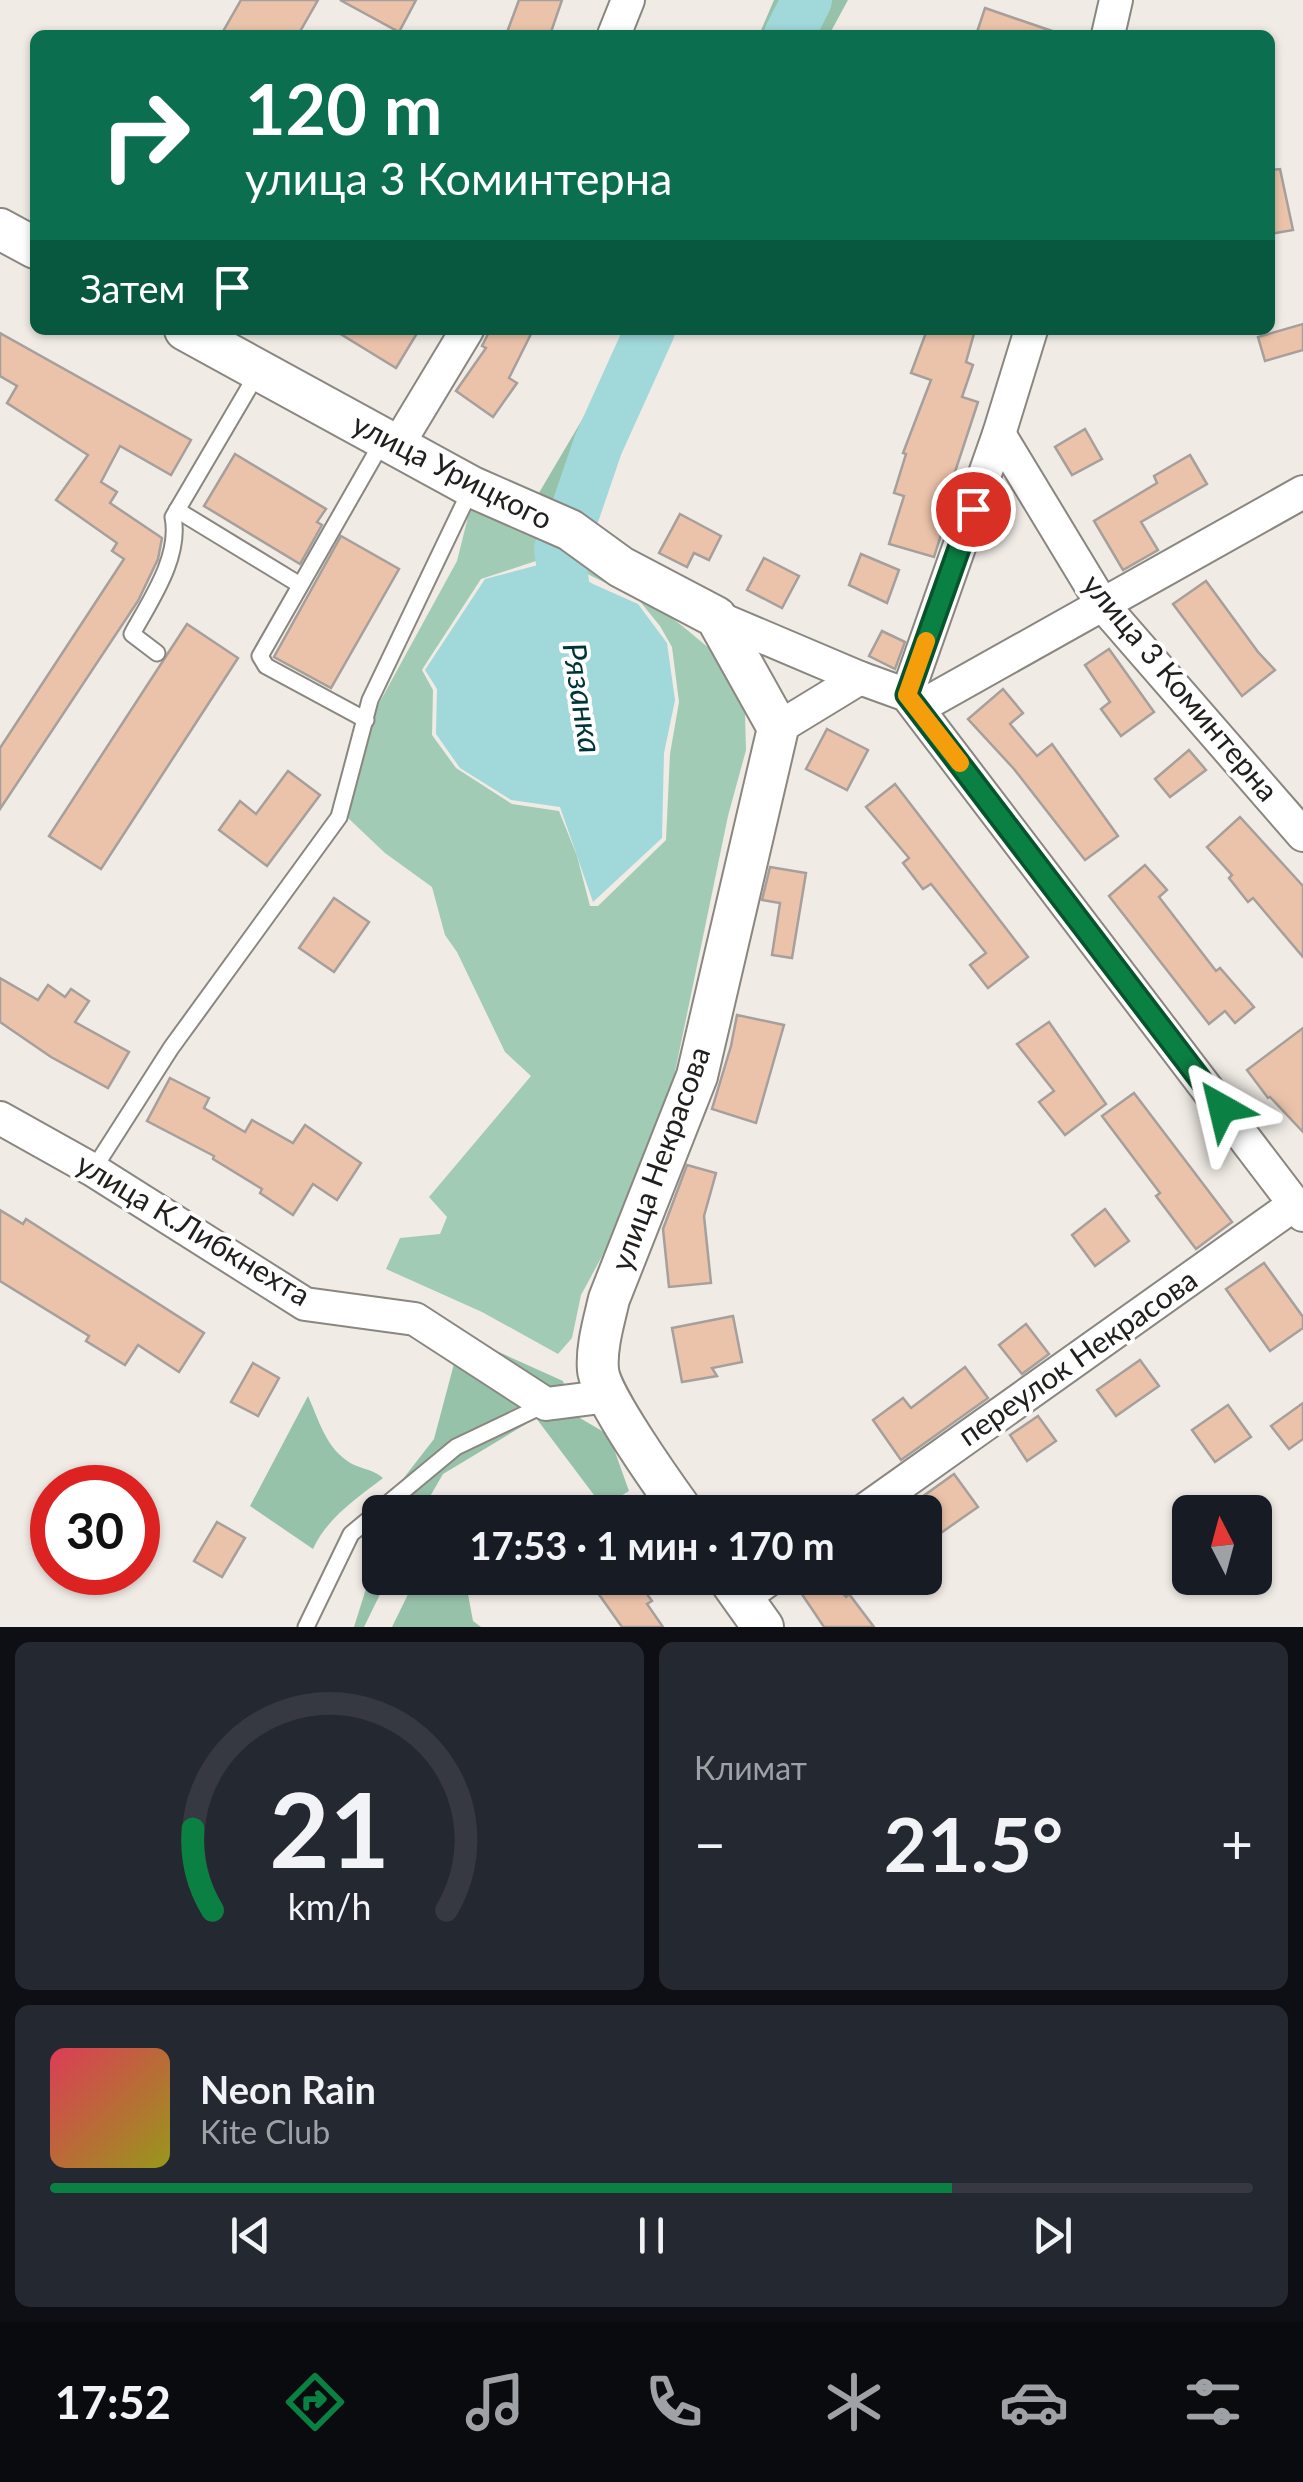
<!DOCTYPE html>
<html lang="ru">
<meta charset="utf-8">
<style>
:root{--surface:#171b24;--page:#242831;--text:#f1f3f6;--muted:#9ea1a6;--line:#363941;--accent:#0b8043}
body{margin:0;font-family:Lato,sans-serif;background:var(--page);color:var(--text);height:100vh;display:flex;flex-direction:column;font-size:38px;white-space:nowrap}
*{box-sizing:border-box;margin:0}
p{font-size:32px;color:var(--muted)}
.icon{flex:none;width:55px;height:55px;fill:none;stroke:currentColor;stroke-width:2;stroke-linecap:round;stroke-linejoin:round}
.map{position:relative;height:1627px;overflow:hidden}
.drawer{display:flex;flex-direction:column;gap:15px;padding:15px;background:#0d0f14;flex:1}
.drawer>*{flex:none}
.guide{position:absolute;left:30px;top:30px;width:1245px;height:305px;border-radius:15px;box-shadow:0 2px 8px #0004;background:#0b6e4f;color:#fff;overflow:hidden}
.needle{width:65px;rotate:354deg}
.buttons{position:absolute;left:1172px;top:1495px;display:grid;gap:20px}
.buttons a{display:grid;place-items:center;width:100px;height:100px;border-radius:15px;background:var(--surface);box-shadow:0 2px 8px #0004;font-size:50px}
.speed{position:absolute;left:30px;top:1465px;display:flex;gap:20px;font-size:50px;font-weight:700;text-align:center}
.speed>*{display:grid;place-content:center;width:130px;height:130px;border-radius:50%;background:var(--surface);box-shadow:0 2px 8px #0004;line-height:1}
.speed .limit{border:15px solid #d22;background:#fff;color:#111}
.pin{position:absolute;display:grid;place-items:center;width:85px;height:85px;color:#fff;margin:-42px;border:5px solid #fff;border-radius:50%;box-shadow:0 2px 10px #0007}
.me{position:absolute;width:110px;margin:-55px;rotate:323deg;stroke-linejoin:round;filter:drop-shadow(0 0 8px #0008)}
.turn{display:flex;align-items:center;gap:35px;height:210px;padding:0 50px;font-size:45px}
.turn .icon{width:130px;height:130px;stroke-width:2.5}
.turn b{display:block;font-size:70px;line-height:85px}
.then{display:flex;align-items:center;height:95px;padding:0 50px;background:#0003;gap:20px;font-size:38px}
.big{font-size:75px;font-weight:700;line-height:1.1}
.drawer .widget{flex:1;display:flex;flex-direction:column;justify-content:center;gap:15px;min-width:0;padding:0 35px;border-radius:15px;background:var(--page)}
.drawer .dial{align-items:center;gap:0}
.dial svg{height:260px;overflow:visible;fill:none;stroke:var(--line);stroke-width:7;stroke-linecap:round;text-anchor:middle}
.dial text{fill:var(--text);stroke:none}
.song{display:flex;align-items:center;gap:30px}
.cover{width:120px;height:120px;border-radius:15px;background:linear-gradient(135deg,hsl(350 70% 55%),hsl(60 70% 35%))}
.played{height:10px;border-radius:5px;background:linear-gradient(90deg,var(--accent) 75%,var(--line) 75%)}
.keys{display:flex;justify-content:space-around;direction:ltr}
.heat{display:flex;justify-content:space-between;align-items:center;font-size:55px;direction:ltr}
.drawer .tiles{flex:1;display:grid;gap:15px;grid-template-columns:1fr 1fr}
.widget:last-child{grid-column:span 2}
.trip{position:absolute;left:362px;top:1495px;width:580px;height:100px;border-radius:15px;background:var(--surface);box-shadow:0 2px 8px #0004;font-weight:700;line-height:100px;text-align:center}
.menu{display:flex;height:160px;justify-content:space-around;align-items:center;background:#090b0e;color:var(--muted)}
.menu .icon{width:70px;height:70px}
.menu .selected{color:var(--accent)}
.menu b{font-size:45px;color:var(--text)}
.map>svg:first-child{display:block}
.green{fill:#a1cbb4}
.forest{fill:#97c2aa}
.water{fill:#a1d8da}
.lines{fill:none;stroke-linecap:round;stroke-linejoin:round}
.river{stroke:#a1d8da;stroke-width:50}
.building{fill:#ebc3ab;stroke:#a69f9b;stroke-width:2.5}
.service-casing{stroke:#8a8680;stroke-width:19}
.minor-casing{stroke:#8a8680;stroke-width:36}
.tertiary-casing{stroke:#8a8680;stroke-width:44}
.service{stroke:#fff;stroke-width:15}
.minor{stroke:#fff;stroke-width:32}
.tertiary{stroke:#fff;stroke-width:40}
.route-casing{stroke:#07532c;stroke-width:25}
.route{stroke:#0b8043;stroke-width:18}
.slow{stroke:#f59e0b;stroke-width:18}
.labels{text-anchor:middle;stroke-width:8;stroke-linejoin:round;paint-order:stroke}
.street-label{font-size:30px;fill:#22201e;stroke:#fff}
.water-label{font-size:32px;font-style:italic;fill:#003537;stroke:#fff}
</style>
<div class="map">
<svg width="1303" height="1627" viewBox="0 0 1303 1627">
<rect width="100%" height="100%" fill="#f0ebe5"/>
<!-- green -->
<path class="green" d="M477 498 550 541 548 557 481 579 425 665 422 670 433 690 432 735 456 768 512 804 559 811 577 856 590 906H598L666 840 670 754 679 702 672 647 660 626 638 599 555 558 559 549C611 564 703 641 744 679L746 750 728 816 664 1125 632 1201 581 1295 572 1338 558 1354 482 1312 386 1269 400 1238 440 1234 447 1217 429 1197 531 1076 505 1052 457 952 445 935 432 887 385 853 347 817 377 707 457 561 468 517Z"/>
<!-- forest -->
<g class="forest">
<polygon points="774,0 848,0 829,35 759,35"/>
<polygon points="630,330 667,330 644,372 593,525 533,503 602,386"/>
<polygon points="472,1340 563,1381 573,1414 609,1435 629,1491 603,1507 536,1418 443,1474 421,1512 390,1512 399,1484 434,1439 459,1345"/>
<path d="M308 1396C318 1418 325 1445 346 1460 357 1469 372 1468 383 1478 356 1499 327 1518 313 1549L250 1506Z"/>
<polygon points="380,1544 380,1578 388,1578 364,1627 354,1627"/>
<polygon points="416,1578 476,1578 467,1589 473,1621 481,1627 392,1627"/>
</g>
<!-- water -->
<polygon class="water" points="553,561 593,584 638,604 667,643 675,700 664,753 662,838 593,902 560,807 511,800 460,768 436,734 437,689 425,670 485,579"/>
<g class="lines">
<!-- river -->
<g class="river">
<polyline points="789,35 807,0"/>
<polyline points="573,518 598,445 650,330"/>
<polyline points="559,549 571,630"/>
</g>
</g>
<!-- building -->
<g class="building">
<polygon points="241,0 318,0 298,35 221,35"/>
<polygon points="340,0 416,0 399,32"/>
<polygon points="519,0 562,0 550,35 506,35"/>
<polygon points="985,8 1052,31 1052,35 976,35"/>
<polygon points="1280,169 1293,230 1270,234 1270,170"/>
<polygon points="1303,324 1303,350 1265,361 1258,337"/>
<polygon points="334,330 419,330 396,368"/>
<polygon points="490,330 533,330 509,378 517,383 493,417 456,391 486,348 482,346"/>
<polygon points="927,330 975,330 966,362 973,365 962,397 978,402 951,484 957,485 934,557 889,544 904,496 894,493 906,454 903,453 931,380 911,373"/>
<polygon points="0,333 191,440 171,475 120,446 101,482 117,492 110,503 162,538 158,559 138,601 0,809 0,748 124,559 112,551 117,543 56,500 88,455 7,403 17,386 0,376"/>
<polygon points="1085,429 1102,459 1072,475 1055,447"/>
<polygon points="235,454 326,509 317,522 322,525 300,564 204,506"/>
<polygon points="1190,455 1207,484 1141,522 1158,550 1123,570 1094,521 1157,483 1154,476"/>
<polygon points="680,514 721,536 709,560 694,553 687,567 659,553"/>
<polygon points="341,536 399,569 331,688 274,657"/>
<polygon points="861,554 899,570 887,603 849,585"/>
<polygon points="764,558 799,576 782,608 747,590"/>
<polygon points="1206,581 1258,652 1275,670 1242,696 1173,604"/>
<polygon points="187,624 238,658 101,869 49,836"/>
<polygon points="882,631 905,642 895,669 869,656"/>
<polygon points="1109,649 1154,712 1121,736 1101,709 1110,702 1085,665"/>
<polygon points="1003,689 1023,713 1010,724 1037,756 1052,744 1118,836 1085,860 1014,769 968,719"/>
<polygon points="827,729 868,750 847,790 806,769"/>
<polygon points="1189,750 1206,770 1170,797 1155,779"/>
<polygon points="288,771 320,795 267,866 219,830 240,801 256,814"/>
<polygon points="895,784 1028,957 988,988 970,965 986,953 931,884 923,889 903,863 909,858 866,807"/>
<polygon points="1240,817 1303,886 1303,957 1253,898 1248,902 1229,878 1232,875 1207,847"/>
<polygon points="1145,865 1167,890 1159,897 1216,971 1220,968 1254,1007 1235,1023 1225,1011 1209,1024 1109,896"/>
<polygon points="770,867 806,873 792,958 772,955 780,903 762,900"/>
<polygon points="334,898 369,922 334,972 299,948"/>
<polygon points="0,978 38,1000 48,985 65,997 71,989 89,1001 75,1022 129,1052 108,1088 51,1057 0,1022"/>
<polygon points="737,1015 784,1025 756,1123 712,1109 731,1046"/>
<polygon points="1049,1022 1106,1104 1065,1135 1039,1102 1054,1091 1017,1044"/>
<polygon points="1303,1028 1303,1132 1270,1097 1268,1098 1247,1070"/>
<polygon points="170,1078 209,1098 204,1108 245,1132 252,1120 293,1143 305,1125 361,1163 337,1200 313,1184 293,1215 260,1193 262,1189 213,1159 214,1156 147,1121"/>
<polygon points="1134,1093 1232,1222 1196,1249 1156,1196 1160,1193 1102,1116"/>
<polygon points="687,1165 716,1173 704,1216 711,1283 669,1287 663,1229"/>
<polygon points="1105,1209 1129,1241 1095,1266 1072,1235"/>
<polygon points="0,1210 23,1224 26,1219 204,1333 179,1372 138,1345 125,1365 86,1341 89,1336 0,1281"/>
<polygon points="1264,1263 1303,1317 1303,1328 1270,1351 1226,1289"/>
<polygon points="733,1316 742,1362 712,1368 717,1376 682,1382 672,1328"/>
<polygon points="1026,1324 1049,1354 1022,1374 999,1345"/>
<polygon points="1140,1360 1159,1386 1116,1416 1097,1390"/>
<polygon points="253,1363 279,1378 258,1416 231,1402"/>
<polygon points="965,1367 988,1398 901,1460 873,1420 903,1398 911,1408"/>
<polygon points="1303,1403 1303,1439 1289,1449 1271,1426"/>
<polygon points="1228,1405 1251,1437 1215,1462 1192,1430"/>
<polygon points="1038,1416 1056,1441 1027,1461 1010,1435"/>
<polygon points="954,1474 978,1507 925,1544 925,1512 901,1512"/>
<polygon points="217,1522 245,1538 222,1577 194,1561"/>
<polygon points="605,1578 635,1578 652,1601 647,1604 663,1627 622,1627 593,1586"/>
<polygon points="791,1578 829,1578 846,1597 849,1594 874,1627 824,1627"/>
</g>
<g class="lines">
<!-- service casing -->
<g class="service-casing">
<g id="service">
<polyline points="177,510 300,585"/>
<path d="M157 653 132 634C150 601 181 557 173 517L257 374"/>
<polyline points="366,720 266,666 260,656 384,439"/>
<polyline points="93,1170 171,1048 339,817 370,700 471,489"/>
<polyline points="306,1627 351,1534 456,1447 546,1404"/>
</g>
</g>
<!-- minor casing -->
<g class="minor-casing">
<g id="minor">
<polyline points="614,35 628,0"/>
<polyline points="1108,35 1116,0"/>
<polyline points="999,434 1102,604 1303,835"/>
<polyline points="397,446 467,330"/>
<polyline points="716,617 860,678 907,695 1303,1215"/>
<polyline points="907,695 999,434 1031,330"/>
<polyline points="918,708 1303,492"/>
<polyline points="778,728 860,678"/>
<polyline points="0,1118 93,1170 305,1304 415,1319 546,1404 609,1396"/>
<polyline points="862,1512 1295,1204"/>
<polyline points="743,1598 771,1578"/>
</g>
</g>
<!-- tertiary casing -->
<g class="tertiary-casing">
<g id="tertiary">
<polyline points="0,229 35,248"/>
<path d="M185 330 472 487 570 530 621 567 716 617 778 728 697 1076 609 1299C604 1321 596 1347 598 1370 600 1396 665 1487 683 1512"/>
<polyline points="728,1578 763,1627"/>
</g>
</g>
<!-- service -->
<use href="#service" class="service"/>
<!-- minor -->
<use href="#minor" class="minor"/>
<!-- tertiary -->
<use href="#tertiary" class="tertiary"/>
</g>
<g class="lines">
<!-- route casing -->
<g class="route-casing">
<polyline id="route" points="973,509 907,695 1222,1108"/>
</g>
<!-- route -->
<use href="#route" class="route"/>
<!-- slow -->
<polyline class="slow" points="926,641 907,695 960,763"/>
</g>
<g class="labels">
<!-- street labels -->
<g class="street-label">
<text transform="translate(452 472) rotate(27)" y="10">улица Урицкого</text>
<text transform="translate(1180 688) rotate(50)" y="10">улица 3 Коминтерна</text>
<text transform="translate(661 1159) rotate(-70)" y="10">улица Некрасова</text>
<text transform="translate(193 1230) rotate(31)" y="10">улица К.Либкнехта</text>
<text transform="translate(1078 1358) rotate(-35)" y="10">переулок Некрасова</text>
</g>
<!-- water labels -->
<g class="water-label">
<text transform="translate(582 698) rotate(81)" y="11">Рязанка</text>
</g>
</g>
</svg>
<div class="buttons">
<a><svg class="needle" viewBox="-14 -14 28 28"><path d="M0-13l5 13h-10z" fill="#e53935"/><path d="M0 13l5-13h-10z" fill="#9ea1a6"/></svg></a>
</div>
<div class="speed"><div class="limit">30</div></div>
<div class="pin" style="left:973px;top:509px;background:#d93025"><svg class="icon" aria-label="arrive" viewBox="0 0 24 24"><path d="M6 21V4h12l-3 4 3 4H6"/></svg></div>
<svg class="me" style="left:1222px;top:1108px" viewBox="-20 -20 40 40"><path d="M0-17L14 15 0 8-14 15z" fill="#0b8043" stroke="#fff" stroke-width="4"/></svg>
<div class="trip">17:53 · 1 мин · 170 m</div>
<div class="guide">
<div class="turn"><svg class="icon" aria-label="right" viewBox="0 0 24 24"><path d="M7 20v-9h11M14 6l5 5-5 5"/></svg><div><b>120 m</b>улица 3 Коминтерна</div></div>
<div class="then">Затем<svg class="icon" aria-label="arrive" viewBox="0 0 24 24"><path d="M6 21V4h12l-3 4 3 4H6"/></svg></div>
</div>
</div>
<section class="drawer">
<div class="tiles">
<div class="widget dial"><svg viewBox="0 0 100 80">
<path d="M14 69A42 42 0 1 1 86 69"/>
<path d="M14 69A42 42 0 0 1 8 44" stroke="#0b8043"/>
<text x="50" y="56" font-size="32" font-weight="700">21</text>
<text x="50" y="72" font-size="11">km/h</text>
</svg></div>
<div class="widget"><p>Климат</p>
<div class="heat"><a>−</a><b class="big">21.5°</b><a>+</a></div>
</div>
<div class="widget">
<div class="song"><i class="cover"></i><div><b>Neon Rain</b><p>Kite Club</p></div></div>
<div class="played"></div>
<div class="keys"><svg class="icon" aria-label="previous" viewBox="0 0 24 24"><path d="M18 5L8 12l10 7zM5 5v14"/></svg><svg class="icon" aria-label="pause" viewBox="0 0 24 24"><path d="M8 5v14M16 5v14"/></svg><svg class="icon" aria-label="next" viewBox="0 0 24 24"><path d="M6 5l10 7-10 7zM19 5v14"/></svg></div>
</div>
</div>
</section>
<nav class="menu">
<b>17:52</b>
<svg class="icon selected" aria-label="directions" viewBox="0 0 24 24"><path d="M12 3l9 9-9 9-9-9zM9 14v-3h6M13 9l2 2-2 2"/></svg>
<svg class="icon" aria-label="music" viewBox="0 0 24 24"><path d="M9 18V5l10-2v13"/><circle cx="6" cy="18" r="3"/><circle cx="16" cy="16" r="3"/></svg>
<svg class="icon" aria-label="phone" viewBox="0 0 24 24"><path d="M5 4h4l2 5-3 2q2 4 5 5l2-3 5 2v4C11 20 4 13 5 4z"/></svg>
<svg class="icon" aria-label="climate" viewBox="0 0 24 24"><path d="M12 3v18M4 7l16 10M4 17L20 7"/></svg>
<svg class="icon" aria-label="car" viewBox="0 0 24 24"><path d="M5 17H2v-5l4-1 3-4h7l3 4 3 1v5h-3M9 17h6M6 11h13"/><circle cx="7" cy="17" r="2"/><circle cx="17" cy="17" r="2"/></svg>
<svg class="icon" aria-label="filters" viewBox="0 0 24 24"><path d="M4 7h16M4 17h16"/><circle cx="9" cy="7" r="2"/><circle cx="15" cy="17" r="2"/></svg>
</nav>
